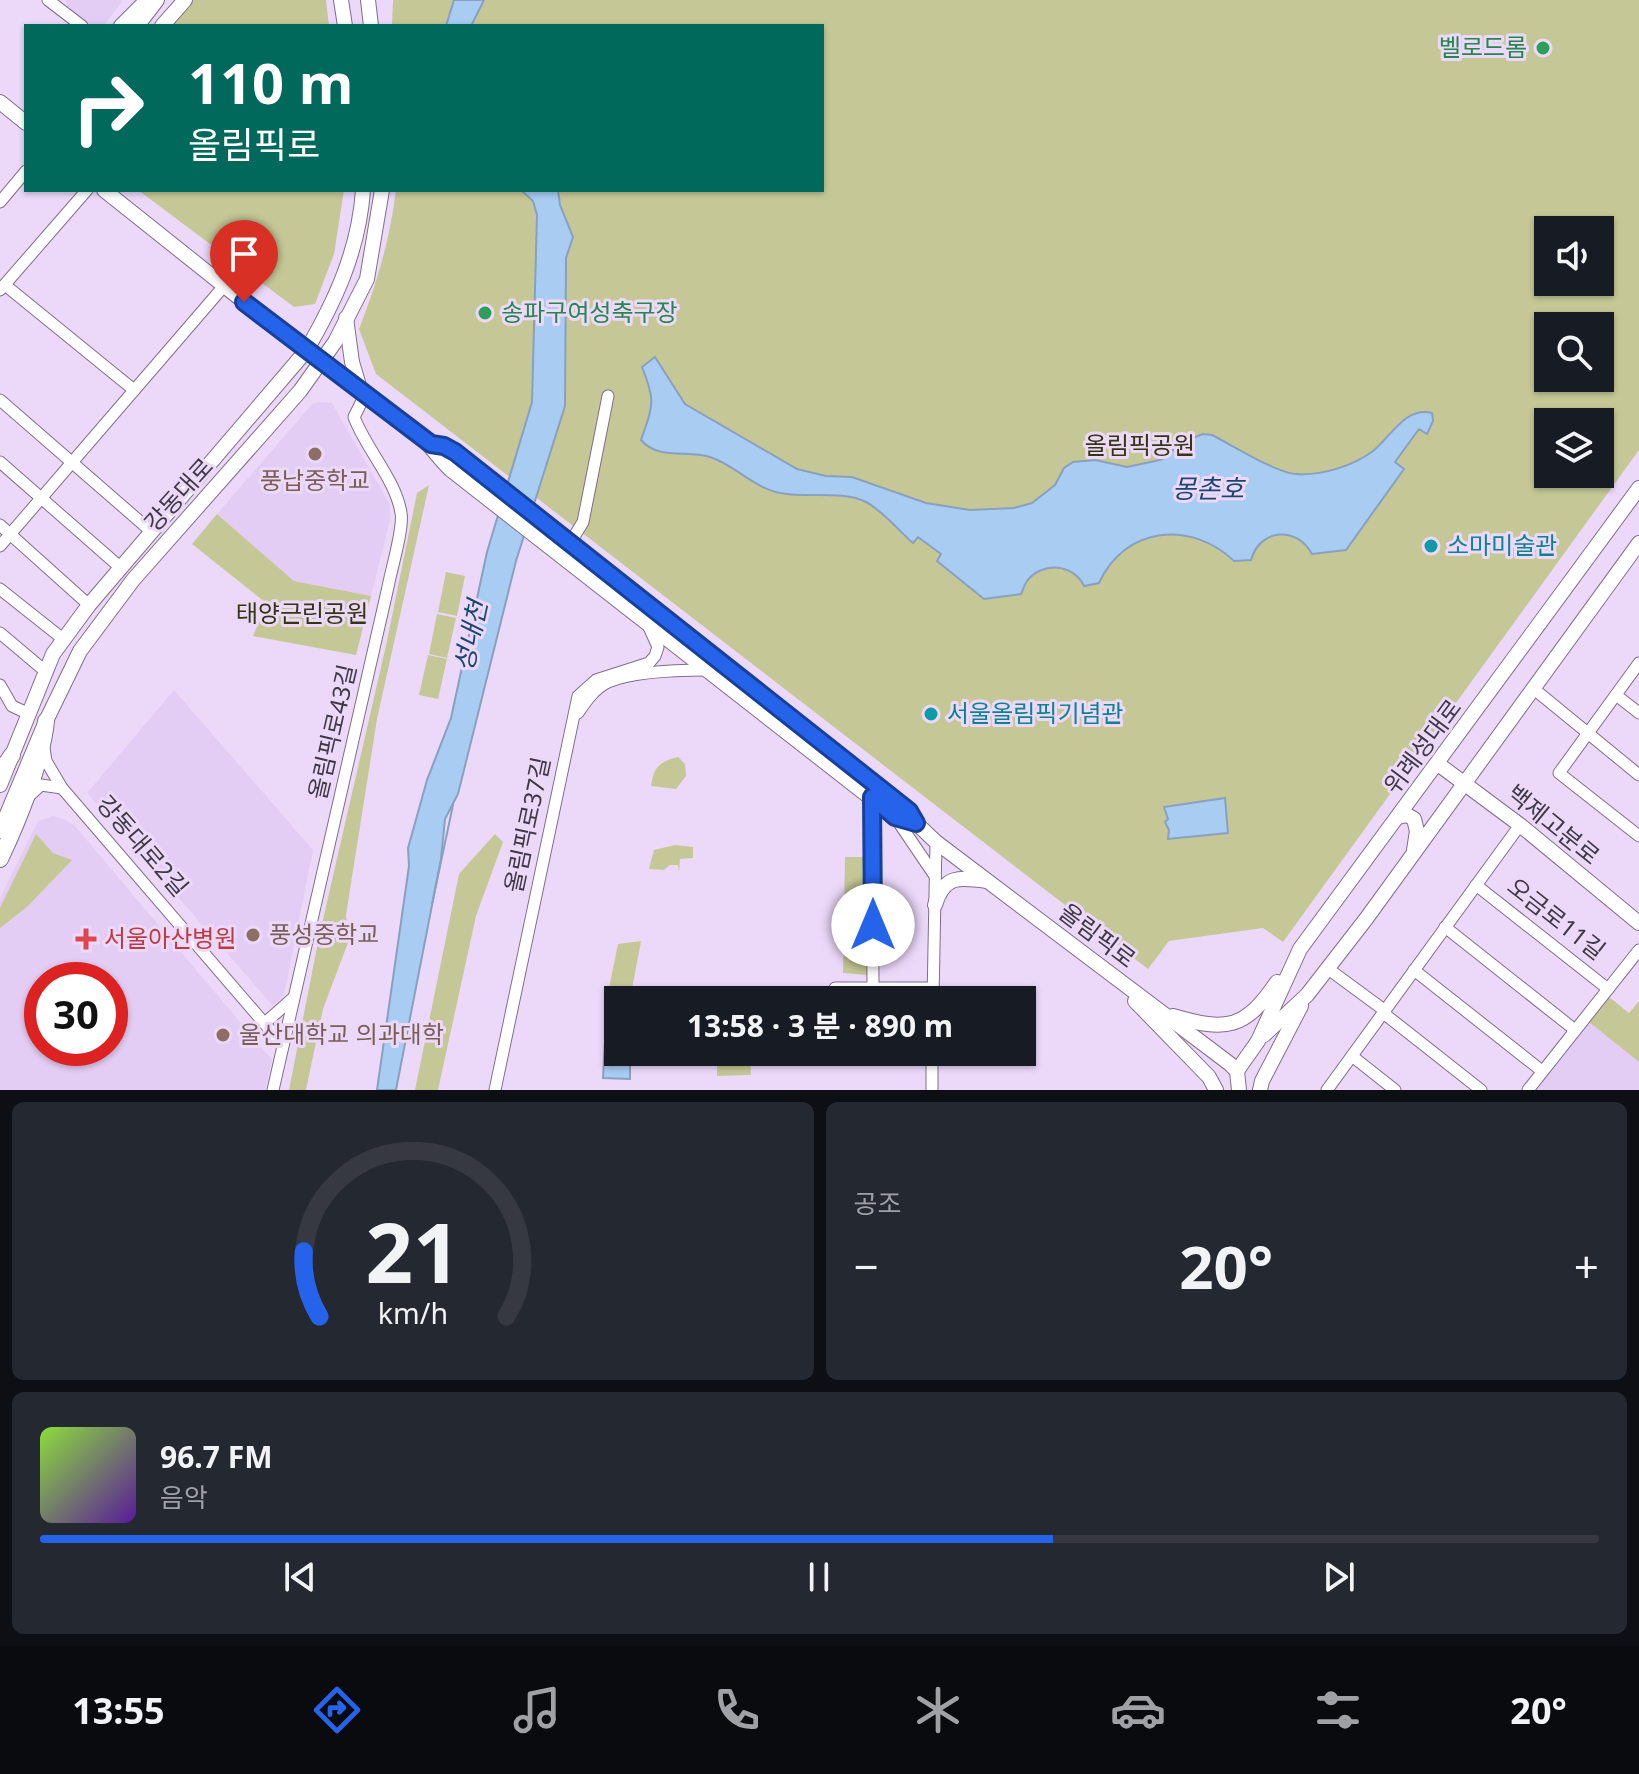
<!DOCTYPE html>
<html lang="ko">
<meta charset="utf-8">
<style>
:root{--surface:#171b24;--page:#242831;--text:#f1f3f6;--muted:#9ea1a6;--line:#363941;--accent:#2563eb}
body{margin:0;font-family:"Noto Sans","Noto Sans KR",sans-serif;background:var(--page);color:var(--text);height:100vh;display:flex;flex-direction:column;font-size:30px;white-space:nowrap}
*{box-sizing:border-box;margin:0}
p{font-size:26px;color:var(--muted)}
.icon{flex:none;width:44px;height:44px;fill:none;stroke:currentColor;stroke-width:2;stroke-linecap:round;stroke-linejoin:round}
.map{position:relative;height:1090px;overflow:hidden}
.details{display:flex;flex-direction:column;gap:12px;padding:12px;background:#0d0f14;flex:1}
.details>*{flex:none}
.guide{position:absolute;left:24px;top:24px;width:800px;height:168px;border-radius:0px;box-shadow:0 2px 6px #0004;background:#00695c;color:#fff;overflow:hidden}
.tools{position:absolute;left:1534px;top:216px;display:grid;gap:16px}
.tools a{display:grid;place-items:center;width:80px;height:80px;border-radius:0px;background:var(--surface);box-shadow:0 2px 6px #0004;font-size:40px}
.speed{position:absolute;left:24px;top:962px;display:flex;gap:16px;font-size:40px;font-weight:700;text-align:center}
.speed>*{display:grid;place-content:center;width:104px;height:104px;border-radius:50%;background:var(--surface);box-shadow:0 2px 6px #0004;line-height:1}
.speed .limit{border:12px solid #d22;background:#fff;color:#111}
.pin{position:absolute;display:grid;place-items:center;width:68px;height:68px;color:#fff;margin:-82px -34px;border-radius:50% 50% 50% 0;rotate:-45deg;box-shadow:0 0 8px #0007}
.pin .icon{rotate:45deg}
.me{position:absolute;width:88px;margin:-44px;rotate:0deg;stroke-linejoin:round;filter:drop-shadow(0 0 6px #0008)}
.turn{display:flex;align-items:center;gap:28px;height:168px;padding:0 32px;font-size:36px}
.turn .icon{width:104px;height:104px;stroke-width:2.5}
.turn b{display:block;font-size:56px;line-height:68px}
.big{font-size:60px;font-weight:700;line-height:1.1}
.details .card{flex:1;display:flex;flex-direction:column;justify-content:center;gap:12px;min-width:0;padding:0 28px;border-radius:12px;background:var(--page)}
.details .dial{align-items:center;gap:0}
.dial svg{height:208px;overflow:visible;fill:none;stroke:var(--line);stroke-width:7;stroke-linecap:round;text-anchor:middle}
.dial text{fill:var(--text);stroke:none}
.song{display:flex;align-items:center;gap:24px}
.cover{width:96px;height:96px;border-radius:12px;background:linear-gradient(135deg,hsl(90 70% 55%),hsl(270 70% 35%))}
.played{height:8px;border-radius:4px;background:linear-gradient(90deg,var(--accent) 65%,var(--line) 65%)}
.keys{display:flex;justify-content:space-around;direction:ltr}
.heat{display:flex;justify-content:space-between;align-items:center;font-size:44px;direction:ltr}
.details .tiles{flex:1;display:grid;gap:12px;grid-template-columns:1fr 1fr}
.card:last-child{grid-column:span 2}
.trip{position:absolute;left:604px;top:986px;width:432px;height:80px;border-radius:0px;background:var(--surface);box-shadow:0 2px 6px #0004;font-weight:700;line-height:80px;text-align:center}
.dock{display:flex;height:128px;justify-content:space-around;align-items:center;background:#090b0e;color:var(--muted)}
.dock .icon{width:56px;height:56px}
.dock .selected{color:var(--accent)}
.dock b{font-size:36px;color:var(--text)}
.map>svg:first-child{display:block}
.built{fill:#e4cdf4;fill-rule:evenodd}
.green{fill:#c5c896;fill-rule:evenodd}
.water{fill:#a8ccf2;stroke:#89a0be;stroke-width:2}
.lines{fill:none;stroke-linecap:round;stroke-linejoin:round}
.stream{stroke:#89a0be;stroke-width:2}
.minor-casing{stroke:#7f6e8b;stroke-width:13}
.major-casing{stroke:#7f6e8b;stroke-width:16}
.highway-casing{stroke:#7f6e8b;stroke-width:18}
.minor{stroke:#fff;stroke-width:11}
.major{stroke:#fff;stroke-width:14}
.highway{stroke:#fff;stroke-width:16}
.route-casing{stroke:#184099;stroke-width:20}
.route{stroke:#2563eb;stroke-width:14}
.leisure-dot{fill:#2e9e5b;stroke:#ecd9fa;stroke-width:3}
.education-dot{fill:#8d6e63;stroke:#ecd9fa;stroke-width:3}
.culture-dot{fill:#0f9aa8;stroke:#ecd9fa;stroke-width:3}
.health-dot{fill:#e0444e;stroke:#ecd9fa;stroke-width:3}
.labels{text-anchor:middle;stroke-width:6;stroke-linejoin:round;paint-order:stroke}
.leisure-label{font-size:24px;fill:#27864d;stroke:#ecd9fa;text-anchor:end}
.park-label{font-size:24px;fill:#353611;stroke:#ecd9fa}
.education-label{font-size:24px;fill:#785e54;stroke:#ecd9fa;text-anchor:start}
.street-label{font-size:24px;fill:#403845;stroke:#ecd9fa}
.culture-label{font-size:24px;fill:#0d838f;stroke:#ecd9fa;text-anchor:start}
.health-label{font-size:24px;fill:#be3a42;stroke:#ecd9fa;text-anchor:start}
.water-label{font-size:26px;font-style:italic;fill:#1b466e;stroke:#ecd9fa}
</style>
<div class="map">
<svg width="1639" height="1090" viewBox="0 0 1639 1090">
<rect width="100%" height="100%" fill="#ecd9fa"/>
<!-- built -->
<g class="built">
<polygon points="66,0 121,0 123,1 103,26 90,26 67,8"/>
<polygon points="320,402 332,403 390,505 390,520 371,596 294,581 217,514 313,403"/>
<polygon points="174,690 313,850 284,995 273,1006 87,793"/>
<path d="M53 816 66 820 75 826 272 1060 265 1090H0V898L38 821ZM42 980H110V1048H42Z"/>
<polygon points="1589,1022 1639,1062 1639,1090 1536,1090"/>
</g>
<!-- green -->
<g class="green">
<polygon points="193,0 326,0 329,26 170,26"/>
<path d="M393 0H1639V450L1283 942 1263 928 1169 941 1148 969 376 374 359 329C377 283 390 239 396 190H822V26H392ZM1548 230H1600V282H1548ZM1548 326H1600V378H1548ZM1548 422H1600V474H1548Z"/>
<polygon points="138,190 344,190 334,254 315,304 294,307"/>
<polygon points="429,485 377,719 346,915 349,940 323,1009 306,1090 289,1090 319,937 387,641 417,493"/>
<polygon points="217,514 294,581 371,596 356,655 253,636 266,603 192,544"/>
<polygon points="446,572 465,576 457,616 438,612"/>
<polygon points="437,614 456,618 447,658 429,654"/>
<polygon points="428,655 447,659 438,699 419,695"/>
<path d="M678 757 685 764 686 776 676 789 651 786C653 768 660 761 678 757Z"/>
<polygon points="36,834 53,853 72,860 28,906 0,928 0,908"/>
<polygon points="495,834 503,842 476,916 438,1090 415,1090 459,874"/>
<polygon points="675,845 693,847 693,858 680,859 679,872 678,865 670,865 664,870 649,869 654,850"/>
<polygon points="845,857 866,857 868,975 843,973"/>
<polygon points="641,941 630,1000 618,1000 618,1010 605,1008 618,944"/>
<polygon points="1609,997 1629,1013 1639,1001 1639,1062 1589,1022"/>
<polygon points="750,1053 751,1075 717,1076 717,1055"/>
</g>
<!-- water -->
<g class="water">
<polygon points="454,0 484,0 471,26 446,26"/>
<polygon points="521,190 558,190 560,205 573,237 566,258 565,406 516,561 458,794 445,819 441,859 396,1090 377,1090 409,866 408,848 427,780 451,718 487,552 532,402 537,215 533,201"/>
<path d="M655 357 685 404 797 469 826 476 852 477 926 503 970 510 1014 508 1032 503 1055 485 1064 468 1073 462 1095 460 1127 467 1160 460 1167 457 1179 443 1203 434 1212 435C1232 445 1276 473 1296 474 1321 476 1353 466 1373 451 1390 438 1405 406 1432 413L1433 421 1427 434 1419 429 1395 462 1404 469 1346 550 1312 554C1297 526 1260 528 1251 560L1234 561C1191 520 1125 526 1099 583L1084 586C1074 564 1042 561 1027 581 1024 585 1023 590 1021 594L984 599 937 561 941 554 918 537 913 543C898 530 883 511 866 502 846 491 810 497 787 494 755 491 738 466 710 457 686 450 658 460 641 440 653 405 656 402 642 367Z"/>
<polygon points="1225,798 1228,833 1168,839 1169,830 1165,822 1168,819 1164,807"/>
<polygon points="605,1042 618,1042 618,1052 630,1052 630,1079 603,1078"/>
</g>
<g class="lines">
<!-- stream -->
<polyline class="stream" points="432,904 453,805"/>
<!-- minor casing -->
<g class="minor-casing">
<g id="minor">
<polyline points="48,0 82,26"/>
<polyline points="0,202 26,171"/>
<polyline points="5,285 134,390"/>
<polyline points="0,290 87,190"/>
<polyline points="0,400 152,532"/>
<polyline points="0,462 121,568"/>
<polyline points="0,525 89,605"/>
<polyline points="574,545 575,535 583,522 608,396"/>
<polyline points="0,546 224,286"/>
<polyline points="0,589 63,639"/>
<polyline points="0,633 45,671"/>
<polyline points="1639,663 1559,773 1639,836"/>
<polyline points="0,685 12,706 27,713"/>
<polyline points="1534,689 1639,775"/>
<polyline points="1616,695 1639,713"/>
<path d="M578 713C586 701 595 688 608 682 634 671 681 670 708 670"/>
<polyline points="44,748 46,761 62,788 283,1045"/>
<polyline points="28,797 41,785 62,788"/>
<polyline points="872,797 873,988"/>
<polyline points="895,817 935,876"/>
<polyline points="1476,885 1608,989"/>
<polyline points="1445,927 1575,1030"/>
<polyline points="1327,968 1384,1010 1387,1016 1481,1090"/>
<polyline points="1414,970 1542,1071"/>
<polyline points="835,988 933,988"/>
<polyline points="933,1000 936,842"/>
<polyline points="265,1023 293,998"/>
<polyline points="1352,1056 1395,1090"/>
<path d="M273 1090 388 587C391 570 404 528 401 513 396 480 366 449 354 417L366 393"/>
<polyline points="495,1090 578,696 596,680 649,663 655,656 658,647 649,627"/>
<polyline points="932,1090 932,1052"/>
<polyline points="1327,1090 1520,825"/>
<polyline points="1528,1090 1639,950"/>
</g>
</g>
<!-- major casing -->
<g class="major-casing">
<g id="major">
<polyline points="341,0 345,26"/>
<polyline points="368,0 371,26"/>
<polyline points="121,26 147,0"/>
<polyline points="137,26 157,0"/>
<polyline points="162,26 185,0"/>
<polyline points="0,102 26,123"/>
<path d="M104 190 306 351 416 432C430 444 438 458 451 470L895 817 916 823"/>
<polyline points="346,318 352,362 360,389"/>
<polyline points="431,444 444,446 455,452 879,786 909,811 916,823 936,842 1230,1064 1237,1071 1239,1090"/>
<polyline points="1438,764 1520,825 1639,923"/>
<path d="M0 785 53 654 89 605 306 351C336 300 359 249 363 190"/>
<polyline points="1398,817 1407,815 1414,819 1417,831 1414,850"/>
<polyline points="0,831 46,721 80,651 133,580 300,391 335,342 367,279 382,190"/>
<path d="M935 905C944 875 959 877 987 881"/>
<polyline points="1135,1001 1209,1077 1216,1090"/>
<path d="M1173 1016C1227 1032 1245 1029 1277 982"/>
<polyline points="1264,1035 1307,995 1366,919 1639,543"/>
<polyline points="1237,1071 1258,1041 1300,949 1639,488"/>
<polyline points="1260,1090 1262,1081 1301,1006"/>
</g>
</g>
<!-- highway casing -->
<g class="highway-casing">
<g id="highway">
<polyline points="0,773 12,755"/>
<path d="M0 859C18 821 42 762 46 721"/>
</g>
</g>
<!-- minor -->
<use href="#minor" class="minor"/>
<!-- major -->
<use href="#major" class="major"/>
<!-- highway -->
<use href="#highway" class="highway"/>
</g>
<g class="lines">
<!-- route casing -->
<g class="route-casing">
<polyline id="route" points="244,302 431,444 444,446 455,452 909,811 916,823 895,817 872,797 873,925"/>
</g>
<!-- route -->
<use href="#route" class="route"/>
</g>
<!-- markers -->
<g class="leisure-dot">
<circle cx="1543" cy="48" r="8"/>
<circle cx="485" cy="313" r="8"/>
</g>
<g class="education-dot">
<circle cx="315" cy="454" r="8"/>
<circle cx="253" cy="935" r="8"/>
<circle cx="223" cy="1035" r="8"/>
</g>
<g class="culture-dot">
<circle cx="1431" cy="546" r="8"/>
<circle cx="931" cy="714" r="8"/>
</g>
<path class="health-dot" d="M82 927h8v8h8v8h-8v8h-8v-8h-8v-8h8z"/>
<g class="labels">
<!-- leisure labels -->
<g class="leisure-label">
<text x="1527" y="56">벨로드롬</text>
<text x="501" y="321" text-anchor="start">송파구여성축구장</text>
</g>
<!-- park labels -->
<g class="park-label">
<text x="1140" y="454">올림픽공원</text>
<text x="302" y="622">태양근린공원</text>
</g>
<!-- education labels -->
<g class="education-label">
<text x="315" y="489" text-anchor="middle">풍납중학교</text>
<text x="269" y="943">풍성중학교</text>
<text x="239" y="1043">울산대학교 의과대학</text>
</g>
<!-- street labels -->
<g class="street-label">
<text transform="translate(179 495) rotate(-48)" y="8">강동대로</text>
<text transform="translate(333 732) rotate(-77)" y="8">올림픽로43길</text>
<text transform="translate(1423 747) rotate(-53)" y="8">위례성대로</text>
<text transform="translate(528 825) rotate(-78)" y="8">올림픽로37길</text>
<text transform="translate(1553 825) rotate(39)" y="8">백제고분로</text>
<text transform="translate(142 846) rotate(49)" y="8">강동대로2길</text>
<text transform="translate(1556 919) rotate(38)" y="8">오금로11길</text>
<text transform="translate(1097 936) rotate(37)" y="8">올림픽로</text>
</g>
<!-- culture labels -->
<g class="culture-label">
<text x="1447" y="554">소마미술관</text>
<text x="947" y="722">서울올림픽기념관</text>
</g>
<!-- health labels -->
<g class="health-label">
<text x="104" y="947">서울아산병원</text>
</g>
<!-- water labels -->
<g class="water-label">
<text x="1208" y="498">몽촌호</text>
<text transform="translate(471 636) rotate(-78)" y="9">성내천</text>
</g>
</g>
</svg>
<div class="tools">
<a><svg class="icon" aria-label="sound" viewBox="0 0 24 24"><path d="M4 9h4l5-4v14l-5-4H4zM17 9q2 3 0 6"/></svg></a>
<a><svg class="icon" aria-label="search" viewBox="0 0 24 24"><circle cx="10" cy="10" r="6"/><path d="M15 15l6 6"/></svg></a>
<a><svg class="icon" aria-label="layers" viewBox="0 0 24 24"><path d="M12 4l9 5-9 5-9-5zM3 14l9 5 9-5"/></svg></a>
</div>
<div class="speed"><div class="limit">30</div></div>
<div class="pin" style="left:244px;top:302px;background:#d93025"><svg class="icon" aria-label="arrive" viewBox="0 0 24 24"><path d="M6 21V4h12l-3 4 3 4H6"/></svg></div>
<svg class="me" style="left:873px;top:925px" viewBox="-20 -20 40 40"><circle r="19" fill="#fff"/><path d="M0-13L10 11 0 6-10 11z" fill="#2563eb"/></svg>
<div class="trip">13:58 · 3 분 · 890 m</div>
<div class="guide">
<div class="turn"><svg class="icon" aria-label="right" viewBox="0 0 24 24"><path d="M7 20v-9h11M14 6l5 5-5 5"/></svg><div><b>110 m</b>올림픽로</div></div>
</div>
</div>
<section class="details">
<div class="tiles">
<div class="card dial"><svg viewBox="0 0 100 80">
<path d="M14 69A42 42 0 1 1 86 69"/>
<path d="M14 69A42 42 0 0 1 8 44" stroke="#2563eb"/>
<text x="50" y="56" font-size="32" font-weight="700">21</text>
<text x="50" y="72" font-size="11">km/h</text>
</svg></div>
<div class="card"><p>공조</p>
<div class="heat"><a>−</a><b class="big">20°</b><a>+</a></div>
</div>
<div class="card">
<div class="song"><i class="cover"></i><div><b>96.7 FM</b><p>음악</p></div></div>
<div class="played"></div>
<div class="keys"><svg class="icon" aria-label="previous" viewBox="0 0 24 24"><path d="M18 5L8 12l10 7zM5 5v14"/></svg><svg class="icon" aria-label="pause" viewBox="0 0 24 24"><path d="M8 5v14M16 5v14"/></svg><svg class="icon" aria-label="next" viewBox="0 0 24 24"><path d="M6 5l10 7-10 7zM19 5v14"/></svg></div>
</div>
</div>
</section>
<nav class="dock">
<b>13:55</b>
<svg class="icon selected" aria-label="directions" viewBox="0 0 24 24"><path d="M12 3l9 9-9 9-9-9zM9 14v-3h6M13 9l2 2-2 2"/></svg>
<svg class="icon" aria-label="music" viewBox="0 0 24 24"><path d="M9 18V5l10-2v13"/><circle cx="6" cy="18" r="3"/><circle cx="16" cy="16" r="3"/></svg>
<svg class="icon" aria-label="phone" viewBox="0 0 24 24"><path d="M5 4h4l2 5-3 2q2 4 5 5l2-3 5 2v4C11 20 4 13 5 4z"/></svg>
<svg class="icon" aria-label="climate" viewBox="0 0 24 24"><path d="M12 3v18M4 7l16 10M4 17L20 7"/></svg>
<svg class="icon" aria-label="car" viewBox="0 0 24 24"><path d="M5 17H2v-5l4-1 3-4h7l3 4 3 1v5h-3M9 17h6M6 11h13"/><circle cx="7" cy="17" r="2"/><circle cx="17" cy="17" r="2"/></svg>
<svg class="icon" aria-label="filters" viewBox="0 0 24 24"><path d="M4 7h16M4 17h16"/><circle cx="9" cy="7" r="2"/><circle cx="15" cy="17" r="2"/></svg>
<b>20°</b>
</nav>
